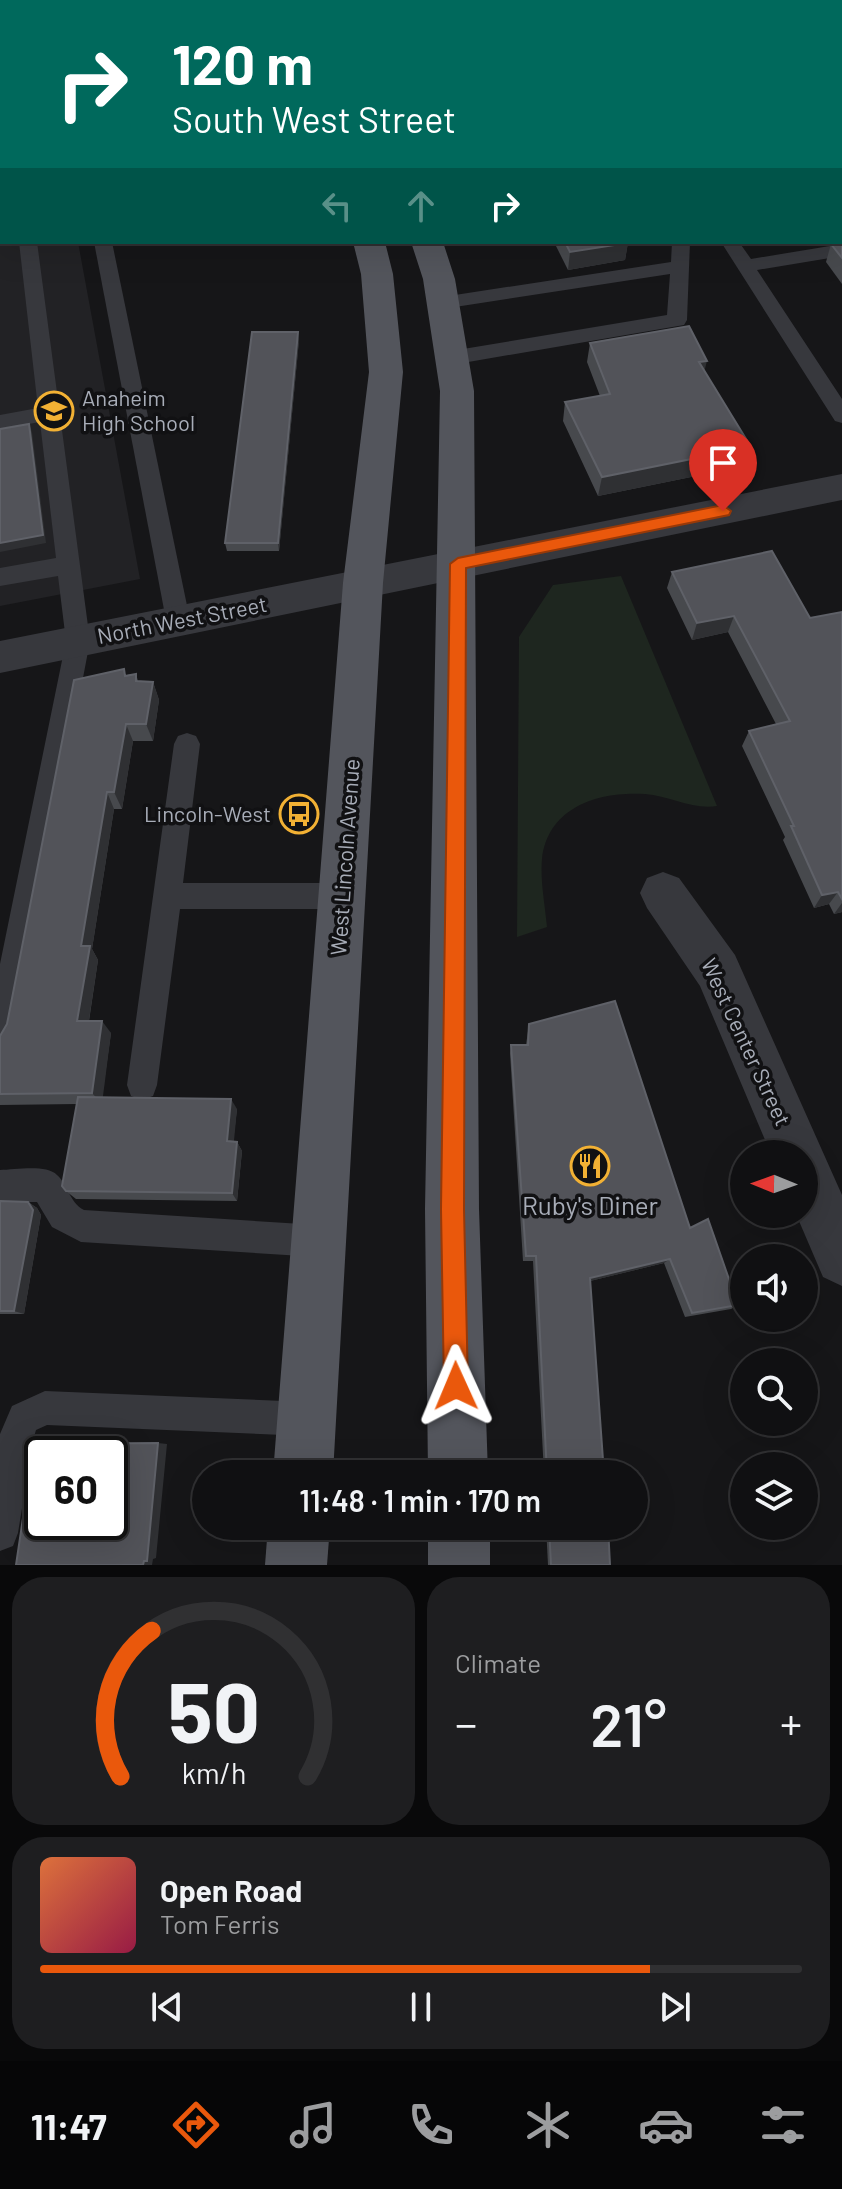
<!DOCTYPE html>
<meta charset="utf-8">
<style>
:root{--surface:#101012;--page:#1e1e20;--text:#f1f3f6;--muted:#9c9d9f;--line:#303032;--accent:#ea580c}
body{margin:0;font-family:Barlow,sans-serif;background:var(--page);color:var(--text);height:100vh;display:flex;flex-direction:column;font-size:30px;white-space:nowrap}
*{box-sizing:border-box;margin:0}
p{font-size:26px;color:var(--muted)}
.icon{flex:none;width:44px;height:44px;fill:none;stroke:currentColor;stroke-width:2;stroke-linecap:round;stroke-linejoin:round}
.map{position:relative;height:1565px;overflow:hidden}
.side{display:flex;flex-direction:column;gap:12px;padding:12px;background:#09090a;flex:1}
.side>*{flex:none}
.guide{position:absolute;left:0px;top:0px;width:842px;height:244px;box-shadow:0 8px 32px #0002,0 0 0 2px var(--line);background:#00695c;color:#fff;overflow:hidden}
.needle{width:52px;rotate:271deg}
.buttons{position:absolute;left:730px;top:1140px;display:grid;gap:16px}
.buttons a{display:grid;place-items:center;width:88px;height:88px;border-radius:50%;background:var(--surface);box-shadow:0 8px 32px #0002,0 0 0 2px var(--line);font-size:40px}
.speed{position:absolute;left:24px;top:1436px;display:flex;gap:16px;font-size:40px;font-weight:700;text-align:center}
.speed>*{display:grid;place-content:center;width:104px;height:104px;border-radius:50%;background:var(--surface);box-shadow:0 8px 32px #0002,0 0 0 2px var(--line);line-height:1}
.speed .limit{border:4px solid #111;border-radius:12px;background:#fff;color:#111}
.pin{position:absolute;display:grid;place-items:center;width:68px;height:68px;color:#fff;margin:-82px -34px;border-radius:50% 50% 50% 0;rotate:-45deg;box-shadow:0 0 8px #0007}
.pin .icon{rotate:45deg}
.me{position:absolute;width:88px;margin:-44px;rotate:359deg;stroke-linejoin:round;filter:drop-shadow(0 0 6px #0008)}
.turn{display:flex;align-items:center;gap:28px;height:168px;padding:0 40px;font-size:36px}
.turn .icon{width:104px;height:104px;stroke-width:2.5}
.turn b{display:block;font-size:56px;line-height:68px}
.lanes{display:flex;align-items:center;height:76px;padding:0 40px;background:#0003;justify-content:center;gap:40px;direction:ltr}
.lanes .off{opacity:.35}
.big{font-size:60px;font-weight:600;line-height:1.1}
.side .card{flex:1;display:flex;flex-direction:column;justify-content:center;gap:12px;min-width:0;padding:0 28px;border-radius:32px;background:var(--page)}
.side .dial{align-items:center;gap:0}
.dial svg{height:208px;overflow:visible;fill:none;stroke:var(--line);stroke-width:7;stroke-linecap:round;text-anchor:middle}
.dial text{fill:var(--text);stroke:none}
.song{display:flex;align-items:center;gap:24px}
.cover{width:96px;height:96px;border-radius:12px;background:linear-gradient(135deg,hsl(20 70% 55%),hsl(340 70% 35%))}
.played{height:8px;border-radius:4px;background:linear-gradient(90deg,var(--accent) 80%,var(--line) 80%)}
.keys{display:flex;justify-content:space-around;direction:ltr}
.heat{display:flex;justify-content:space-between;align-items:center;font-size:44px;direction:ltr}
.side .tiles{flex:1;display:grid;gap:12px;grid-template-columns:1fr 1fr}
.card:last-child{grid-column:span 2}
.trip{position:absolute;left:192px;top:1460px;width:456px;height:80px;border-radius:40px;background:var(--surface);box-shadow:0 8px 32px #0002,0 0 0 2px var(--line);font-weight:600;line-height:80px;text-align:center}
.tabs{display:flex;height:128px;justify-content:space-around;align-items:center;background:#060607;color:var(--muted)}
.tabs .icon{width:56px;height:56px}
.tabs .active{color:var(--accent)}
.tabs b{font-size:36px;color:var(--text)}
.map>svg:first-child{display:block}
.built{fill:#222225}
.green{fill:#1e261f}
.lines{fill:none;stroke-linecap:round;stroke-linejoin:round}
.service{fill:#37383d;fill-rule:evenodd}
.minor{fill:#37383d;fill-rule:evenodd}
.tertiary{fill:#37383d;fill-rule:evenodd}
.primary{fill:#53555c;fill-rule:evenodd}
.wall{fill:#47494d}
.shaded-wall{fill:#2f3033}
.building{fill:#525359;stroke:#5f6168;stroke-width:2;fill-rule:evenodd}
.route{fill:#ea580c;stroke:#983908;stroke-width:2}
.labels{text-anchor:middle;stroke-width:7;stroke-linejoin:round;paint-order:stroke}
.poi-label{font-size:22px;fill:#a8adb8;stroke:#111113;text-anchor:start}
.street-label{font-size:22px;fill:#a8adb8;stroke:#111113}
.near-poi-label{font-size:26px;fill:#a8adb8;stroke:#111113}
</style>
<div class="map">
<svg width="842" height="1565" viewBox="0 0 842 1565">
<rect width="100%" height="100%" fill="#161618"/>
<!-- built -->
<polygon class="built" points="0,0 34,2 2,2 2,242 78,242 140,579 0,606"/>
<!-- green -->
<path class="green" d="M621 576 717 806C693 810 670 796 645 794 600 791 548 806 542 859 540 880 545 905 547 927L517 937 519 637 553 585Z"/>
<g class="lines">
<!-- service -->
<g class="service">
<rect x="45" y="0" width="16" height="2"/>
<polygon points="566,0 582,0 583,2 567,2"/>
<rect x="0" y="152" width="2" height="11"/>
<polygon points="19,242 37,242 90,641 15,1036 10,1046 0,1050 0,964 66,641 58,576 0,586 0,568 56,558 40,422 0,429 0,415 38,408"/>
<polygon points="94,242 112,242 190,620 186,627 178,629 170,627 166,620"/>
<polygon points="672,242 690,242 687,320 684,325 451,365 441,358 451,351 667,315 670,274 442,309 432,303 442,297 671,262"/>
<polygon points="721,242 739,242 751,259 842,244 842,256 757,270 842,399 842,423 835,421"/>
<polygon points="187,733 196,736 200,744 183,883 342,883 352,887 356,896 352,905 342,909 180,909 157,1085 153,1096 142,1100 131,1096 127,1085 174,744 178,736"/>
<path d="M0 1170C15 1170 46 1164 57 1175 69 1186 69 1202 84 1210L318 1225 329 1230 334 1241 329 1252 318 1257 81 1242 52 1227 37 1202H0Z"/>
<polygon points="45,1391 307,1402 319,1407 324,1419 319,1431 307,1436 47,1425 36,1430 33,1440 18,1533 13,1546 0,1551 0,1434 12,1406"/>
</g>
<!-- minor -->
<g class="minor">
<rect x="840" y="66" width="2" height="16"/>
<polygon points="663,872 679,878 735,955 842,1195 842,1286 823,1277 796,1214 804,1214 804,1154 771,1154 700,986 647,908 640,893 647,878"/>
</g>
<!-- tertiary -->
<polygon class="tertiary" points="842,474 842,500 0,673 0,641"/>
<!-- primary -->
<g class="primary">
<rect x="301" y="0" width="26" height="2"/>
<polygon points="353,242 385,242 393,274 403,372 383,583 333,1474 273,1474 343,583 369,372 361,274"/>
<polygon points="411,242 443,242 455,279 474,391 479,1209 488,1474 428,1474 425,1209 440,391 423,279"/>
<polygon points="268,1526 330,1526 327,1565 265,1565"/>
<rect x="428" y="1526" width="62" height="39"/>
</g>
</g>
<!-- wall -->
<g class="wall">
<polygon points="598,0 842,0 842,30 840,30 840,2 599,2"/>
<polygon points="840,100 842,100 842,242 814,246 812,242 840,242"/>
<polygon points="554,242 628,242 625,260 568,270"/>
<polygon points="842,242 842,284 826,262 831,244"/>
<polygon points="299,340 279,551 227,551 225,543"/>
<polygon points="590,343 704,371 751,447 745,466 598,496 563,421 565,402 600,396 587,362"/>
<polygon points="672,572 810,618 842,612 842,912 834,914 829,904 814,908 783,840 785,837 742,746 749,731 776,724 728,632 692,640 667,588"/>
<polygon points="136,674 138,681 153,682 159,700 153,741 133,741 122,809 114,809 92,949 98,960 89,1021 111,1033 102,1097 237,1109 233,1142 237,1142 242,1151 237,1201 76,1199 66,1191 77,1104 0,1105 0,1036 7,1024 127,675"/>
<polygon points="529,1024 690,1228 738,1305 731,1309 685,1317 664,1263 590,1281 604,1474 544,1474 533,1261 523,1261 510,1053 511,1045 526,1045"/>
<polygon points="0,1201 28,1202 37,1208 41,1215 24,1314 0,1314"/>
<polygon points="546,1526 608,1526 610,1565 548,1565"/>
</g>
<!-- shaded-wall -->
<g class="shaded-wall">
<rect x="840" y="14" width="2" height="16"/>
<rect x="0" y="97" width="2" height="23"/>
<polygon points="628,243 625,260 568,270 570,252"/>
<polygon points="298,332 299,340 279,551 278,543"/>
<polygon points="707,361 702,380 699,362"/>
<polygon points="29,424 32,432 46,543 0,552 0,543"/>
<polygon points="751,447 745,466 598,496 602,477"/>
<polygon points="734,616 728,632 692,640 697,623"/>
<polygon points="153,682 159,700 153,741 146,724"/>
<polygon points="126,724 133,741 122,809 114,792"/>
<polygon points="107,792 114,809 92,949 98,960 87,1033 77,1021 81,946"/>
<polygon points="838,892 829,904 814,908 822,895"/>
<polygon points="842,903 842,912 834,914"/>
<polygon points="102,1021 111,1033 102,1104 92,1093"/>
<polygon points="231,1099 237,1109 233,1151 227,1141"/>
<polygon points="237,1142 242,1151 237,1201 232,1193"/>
<polygon points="28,1202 37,1208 41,1215 24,1314 14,1311"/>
<polygon points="670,1259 664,1263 586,1282 590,1278"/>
<polygon points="158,1443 167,1444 156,1558 153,1559 152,1565 143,1565"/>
</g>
<!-- building -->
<g class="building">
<polygon points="0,0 24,0 24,2 2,2 2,97 0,97"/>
<polygon points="611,0 842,0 842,14 840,14 840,2 613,2"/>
<polygon points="840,100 842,100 842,225 840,226"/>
<polygon points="565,242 628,242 628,243 570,252"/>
<polygon points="842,242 842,258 831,244"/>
<polygon points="689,326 707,361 699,362 751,447 602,477 565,402 610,394 590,343"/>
<polygon points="252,332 298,332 278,543 225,543"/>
<polygon points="29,424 43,535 0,543 0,429"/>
<polygon points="772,551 810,618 842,612 842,899 838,892 822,895 791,826 794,826 749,731 790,721 734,616 697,623 672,572"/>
<polygon points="124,669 125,676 136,674 136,681 153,682 146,724 126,724 114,792 107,792 81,946 90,946 77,1021 102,1021 92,1093 0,1094 0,1036 7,1024 74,680"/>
<polygon points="615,1001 690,1228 708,1219 738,1305 692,1313 670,1259 590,1278 604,1474 547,1474 536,1256 526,1256 511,1045 528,1045 529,1024"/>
<polygon points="78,1097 231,1099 227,1141 237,1142 232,1193 66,1191 62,1186"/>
<polygon points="0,1201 28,1202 33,1210 14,1311 0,1311"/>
<path d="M158 1443 147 1561H144L143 1565H16L34 1444ZM42 1454H110V1522H42Z"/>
<polygon points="549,1526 608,1526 610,1565 551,1565"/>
</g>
<!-- route -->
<polygon class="route" points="723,505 731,511 729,515 466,568 464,1209 468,1386 464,1394 456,1398 448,1394 444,1386 441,1209 450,564 458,558"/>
<!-- icons -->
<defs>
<g id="school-ring" transform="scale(2)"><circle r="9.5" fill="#111113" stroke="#f2b134" stroke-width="1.5"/><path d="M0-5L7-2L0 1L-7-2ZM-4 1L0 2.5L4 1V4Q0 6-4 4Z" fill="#f2b134"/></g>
<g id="bus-ring" transform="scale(2)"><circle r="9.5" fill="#111113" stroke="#f2b134" stroke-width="1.5"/><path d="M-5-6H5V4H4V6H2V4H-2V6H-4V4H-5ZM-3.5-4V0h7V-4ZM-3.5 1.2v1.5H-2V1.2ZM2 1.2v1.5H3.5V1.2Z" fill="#f2b134"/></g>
<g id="restaurant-ring" transform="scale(2)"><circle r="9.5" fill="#111113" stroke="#f2b134" stroke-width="1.5"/><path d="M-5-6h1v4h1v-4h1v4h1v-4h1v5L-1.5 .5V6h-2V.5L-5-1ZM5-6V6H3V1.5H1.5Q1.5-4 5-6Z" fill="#f2b134"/></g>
</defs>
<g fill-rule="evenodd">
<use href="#school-ring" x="54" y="411"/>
<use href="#bus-ring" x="299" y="814"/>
<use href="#restaurant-ring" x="590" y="1166"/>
</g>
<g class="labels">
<!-- poi labels -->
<g class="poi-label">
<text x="82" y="406">Anaheim<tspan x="82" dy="25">High School</tspan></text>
<text x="271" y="822" text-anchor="end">Lincoln-West</text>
</g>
<!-- street labels -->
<g class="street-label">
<text transform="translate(182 620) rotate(-11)" y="8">North West Street</text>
<text transform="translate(345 857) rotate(-86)" y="8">West Lincoln Avenue</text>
<text transform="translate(746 1042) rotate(65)" y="8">West Center Street</text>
</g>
<!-- near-poi labels -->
<g class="near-poi-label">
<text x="590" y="1215">Ruby's Diner</text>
</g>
</g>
</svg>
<div class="buttons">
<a><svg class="needle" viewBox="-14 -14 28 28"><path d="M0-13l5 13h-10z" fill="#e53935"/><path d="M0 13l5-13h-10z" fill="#9c9d9f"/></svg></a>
<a><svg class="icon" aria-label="sound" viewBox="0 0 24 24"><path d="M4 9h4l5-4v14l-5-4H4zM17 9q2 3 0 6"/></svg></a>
<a><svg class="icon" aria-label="search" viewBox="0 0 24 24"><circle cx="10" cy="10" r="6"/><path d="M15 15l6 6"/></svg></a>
<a><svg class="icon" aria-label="layers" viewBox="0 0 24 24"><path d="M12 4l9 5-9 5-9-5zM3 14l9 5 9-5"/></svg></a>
</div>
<div class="speed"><div class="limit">60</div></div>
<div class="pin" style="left:723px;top:511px;background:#d93025"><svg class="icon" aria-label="arrive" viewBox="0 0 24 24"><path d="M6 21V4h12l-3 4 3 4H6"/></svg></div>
<svg class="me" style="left:456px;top:1386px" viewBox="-20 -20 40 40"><path d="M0-17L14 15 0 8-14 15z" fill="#ea580c" stroke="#fff" stroke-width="4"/></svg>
<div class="trip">11:48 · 1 min · 170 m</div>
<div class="guide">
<div class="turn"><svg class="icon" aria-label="right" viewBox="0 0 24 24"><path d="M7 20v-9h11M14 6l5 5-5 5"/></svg><div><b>120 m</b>South West Street</div></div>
<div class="lanes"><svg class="icon off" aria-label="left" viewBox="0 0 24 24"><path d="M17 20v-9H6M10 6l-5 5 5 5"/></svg><svg class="icon off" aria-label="ahead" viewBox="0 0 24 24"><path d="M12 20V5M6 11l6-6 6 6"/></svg><svg class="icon" aria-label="right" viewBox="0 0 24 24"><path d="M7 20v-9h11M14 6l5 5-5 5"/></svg></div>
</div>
</div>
<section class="side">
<div class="tiles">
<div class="card dial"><svg viewBox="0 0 100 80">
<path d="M14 69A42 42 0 1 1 86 69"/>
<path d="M14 69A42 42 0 0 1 26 13" stroke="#ea580c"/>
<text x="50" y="56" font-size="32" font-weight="700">50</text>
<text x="50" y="72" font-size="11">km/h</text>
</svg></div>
<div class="card"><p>Climate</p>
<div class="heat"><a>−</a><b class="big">21°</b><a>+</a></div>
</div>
<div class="card">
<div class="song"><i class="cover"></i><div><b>Open Road</b><p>Tom Ferris</p></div></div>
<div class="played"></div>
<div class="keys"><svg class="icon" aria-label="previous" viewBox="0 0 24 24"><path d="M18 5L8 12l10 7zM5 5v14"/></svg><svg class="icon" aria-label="pause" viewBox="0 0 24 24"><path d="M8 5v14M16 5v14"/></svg><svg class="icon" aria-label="next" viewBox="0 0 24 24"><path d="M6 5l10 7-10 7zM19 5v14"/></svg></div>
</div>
</div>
</section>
<nav class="tabs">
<b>11:47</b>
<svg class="icon active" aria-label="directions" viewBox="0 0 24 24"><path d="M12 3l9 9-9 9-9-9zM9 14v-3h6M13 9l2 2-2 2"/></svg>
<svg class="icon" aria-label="music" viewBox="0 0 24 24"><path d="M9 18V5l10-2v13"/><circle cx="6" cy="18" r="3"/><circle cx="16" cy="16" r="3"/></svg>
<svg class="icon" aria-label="phone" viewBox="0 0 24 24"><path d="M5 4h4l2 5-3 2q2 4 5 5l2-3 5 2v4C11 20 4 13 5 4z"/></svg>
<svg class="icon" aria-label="climate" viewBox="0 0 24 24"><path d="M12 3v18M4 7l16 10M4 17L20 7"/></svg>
<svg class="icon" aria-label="car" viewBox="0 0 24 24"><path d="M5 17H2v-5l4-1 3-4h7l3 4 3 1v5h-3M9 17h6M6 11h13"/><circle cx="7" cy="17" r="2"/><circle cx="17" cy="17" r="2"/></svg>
<svg class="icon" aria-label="filters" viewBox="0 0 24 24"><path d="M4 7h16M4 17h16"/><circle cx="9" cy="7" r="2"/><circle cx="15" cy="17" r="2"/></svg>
</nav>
